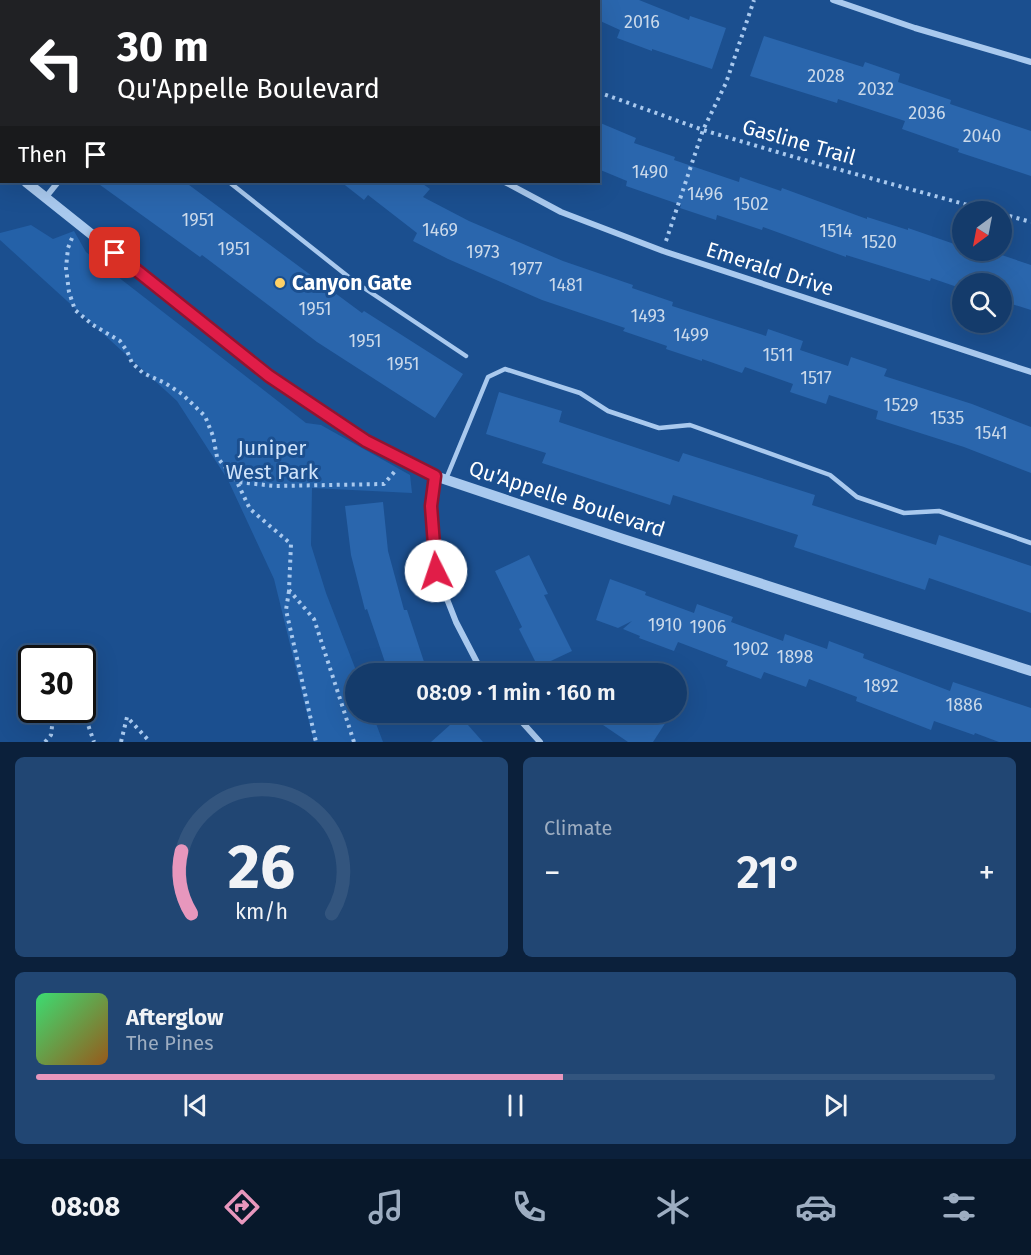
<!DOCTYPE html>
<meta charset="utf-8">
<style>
:root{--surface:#143b6b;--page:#214673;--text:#f1f3f6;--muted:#9dadc1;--line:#33557e;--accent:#e797bd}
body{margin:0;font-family:"Fira Sans",sans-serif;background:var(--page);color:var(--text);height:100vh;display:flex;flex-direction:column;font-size:22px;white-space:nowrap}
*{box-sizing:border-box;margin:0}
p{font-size:20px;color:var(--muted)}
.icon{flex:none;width:33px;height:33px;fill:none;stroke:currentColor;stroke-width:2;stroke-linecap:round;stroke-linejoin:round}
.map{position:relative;height:742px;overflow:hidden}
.side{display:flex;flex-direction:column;gap:15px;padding:15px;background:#0b203b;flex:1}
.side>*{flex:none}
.top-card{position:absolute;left:0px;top:0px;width:600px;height:183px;box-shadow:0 6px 24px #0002,0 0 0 2px var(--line);background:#202124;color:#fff;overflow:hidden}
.needle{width:39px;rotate:212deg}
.tools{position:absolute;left:952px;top:201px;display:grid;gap:12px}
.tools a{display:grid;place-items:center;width:60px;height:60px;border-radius:50%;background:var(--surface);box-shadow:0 6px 24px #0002,0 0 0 2px var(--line);font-size:30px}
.speed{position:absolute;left:18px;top:645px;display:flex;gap:12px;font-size:30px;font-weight:700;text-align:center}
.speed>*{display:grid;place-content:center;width:78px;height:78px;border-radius:50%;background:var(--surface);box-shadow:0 6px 24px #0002,0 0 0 2px var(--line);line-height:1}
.speed .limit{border:3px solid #111;border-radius:9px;background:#fff;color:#111}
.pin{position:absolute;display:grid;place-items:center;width:51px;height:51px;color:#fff;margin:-26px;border-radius:12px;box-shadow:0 3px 9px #0006}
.me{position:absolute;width:66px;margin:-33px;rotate:356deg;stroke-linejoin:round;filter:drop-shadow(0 0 4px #0008)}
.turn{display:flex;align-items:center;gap:21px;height:126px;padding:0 18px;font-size:27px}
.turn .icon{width:78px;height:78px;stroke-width:2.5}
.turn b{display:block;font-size:42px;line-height:51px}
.then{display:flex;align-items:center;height:57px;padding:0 18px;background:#0003;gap:12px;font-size:22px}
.big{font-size:45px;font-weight:600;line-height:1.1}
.side .widget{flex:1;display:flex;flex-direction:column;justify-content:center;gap:9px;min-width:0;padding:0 21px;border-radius:9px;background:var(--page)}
.side .dial{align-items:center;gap:0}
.dial svg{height:156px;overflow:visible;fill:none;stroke:var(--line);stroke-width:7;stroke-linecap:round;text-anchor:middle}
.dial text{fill:var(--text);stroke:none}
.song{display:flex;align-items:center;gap:18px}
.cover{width:72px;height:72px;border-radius:9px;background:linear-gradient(135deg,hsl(140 70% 55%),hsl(30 70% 35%))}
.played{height:6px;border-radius:3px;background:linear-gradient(90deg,var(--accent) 55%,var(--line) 55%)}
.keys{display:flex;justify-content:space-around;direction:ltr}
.heat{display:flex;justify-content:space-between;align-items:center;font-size:33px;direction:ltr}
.side .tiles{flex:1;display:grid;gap:15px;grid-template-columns:1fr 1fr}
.widget:last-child{grid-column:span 2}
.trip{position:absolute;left:345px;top:663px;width:342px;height:60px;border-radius:30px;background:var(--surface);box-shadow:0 6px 24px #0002,0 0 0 2px var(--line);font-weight:600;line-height:60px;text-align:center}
.tab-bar{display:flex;height:96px;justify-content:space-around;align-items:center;background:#08182b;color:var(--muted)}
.tab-bar .icon{width:42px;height:42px}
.tab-bar .current{color:var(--accent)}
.tab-bar b{font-size:27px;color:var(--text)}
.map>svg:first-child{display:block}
.green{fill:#2461a8}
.building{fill:#2a66ad}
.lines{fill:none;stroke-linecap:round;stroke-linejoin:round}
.path{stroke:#a9c9ee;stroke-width:4;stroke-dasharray:3 4.5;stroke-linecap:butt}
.service{stroke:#a9c9ee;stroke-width:4.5}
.minor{stroke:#a9c9ee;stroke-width:6}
.tertiary{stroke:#a9c9ee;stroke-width:10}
.route-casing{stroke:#92132f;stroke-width:15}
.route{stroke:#e11d48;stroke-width:10}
.poi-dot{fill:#ffd166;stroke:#1b4f8f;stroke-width:2}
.labels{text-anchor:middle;stroke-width:6;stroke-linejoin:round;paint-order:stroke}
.number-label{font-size:18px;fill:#cad9ea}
.street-label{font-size:21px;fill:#fff;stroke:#1b4f8f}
.poi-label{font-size:21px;font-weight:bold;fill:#fff;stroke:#1b4f8f;text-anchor:start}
.park-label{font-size:21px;fill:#cfe3fa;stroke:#1b4f8f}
</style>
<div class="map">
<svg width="1031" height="742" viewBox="0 0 1031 742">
<rect width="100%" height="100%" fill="#1b4f8f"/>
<!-- green -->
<polygon class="green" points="31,225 53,239 74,231 86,252 306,423 321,425 410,475 412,493 312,488 311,545 326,593 357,673 356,712 372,713 383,742 314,742 274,579 228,480 177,401 0,240 0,233"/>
<!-- building -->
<g class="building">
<polygon points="598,0 639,0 689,20 690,16 726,28 712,69 652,49 652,51 617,38 620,30 598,20"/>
<polygon points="764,36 863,67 865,62 900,74 898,82 951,100 950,104 1031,131 1031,176 958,152 959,149 902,129 905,121 838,99 837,103 750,76"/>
<polygon points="598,122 636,138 634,143 675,157 674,160 739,182 740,177 781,191 782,188 867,219 867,217 908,230 908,228 963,247 963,250 987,250 1031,265 1031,310 1002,301 1002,284 963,284 963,289 931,278 930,281 846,255 846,257 763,227 762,230 717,215 716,220 680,208 681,205 626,186 627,181 598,169"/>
<polygon points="96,182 185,182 362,313 364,311 463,374 435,418 317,342 202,255 200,257"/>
<polygon points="341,182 420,182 430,189 423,197 469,221 563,261 633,285 632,288 673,302 672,306 766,336 768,329 803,341 800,350 848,366 851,357 887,369 884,376 972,404 1031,427 1031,473 964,447 876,419 878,411 829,395 826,404 790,392 793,384 745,367 742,373 702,359 702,361 666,349 667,346 623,331 625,328 542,300 448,259 413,241 417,233 368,195 364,200"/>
<polygon points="499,392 562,411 559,422 679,462 683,453 815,495 812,505 936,545 939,535 1031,566 1031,613 929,578 925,590 794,547 798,535 673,495 670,505 542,463 546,453 486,434"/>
<polygon points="383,502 388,551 404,610 407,610 428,674 389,674 367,609 365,610 351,555 345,506"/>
<polygon points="529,555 548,594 544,595 572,651 538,667 519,629 522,627 495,571"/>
<polygon points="610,579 646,592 645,595 694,613 697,604 733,617 731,622 783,641 785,634 827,649 829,641 864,654 863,658 950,691 953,682 1031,708 1031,742 999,742 975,733 974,735 934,721 931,730 856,701 857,697 809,679 806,687 764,672 761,679 726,666 728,661 678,642 674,651 639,638 640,636 623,629 632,621 618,628 596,620"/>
<polygon points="584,712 652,712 666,722 653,742 628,742"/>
<polygon points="460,716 483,742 431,742"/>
</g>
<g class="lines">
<!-- path -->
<g class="path">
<polyline points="481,0 482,2"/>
<polyline points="598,92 703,130 801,159 993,212"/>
<polyline points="1002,214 1031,222"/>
<polyline points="72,238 68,248 66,268 69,292 75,310 93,325 120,341 127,351 132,363 143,373 165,383 182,394 205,416 213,436 217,457 237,482"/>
<polyline points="666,241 703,130 726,83 754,0"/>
<polyline points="289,591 286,610 316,742"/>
<polyline points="76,710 84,713 94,742"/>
<polyline points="45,742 51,735 54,710"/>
<polyline points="121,742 127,717 150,742"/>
<polyline points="354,742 314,619 289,590 291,544 250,509 237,482 275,486 384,484 396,470"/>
</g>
<!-- service -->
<g class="service">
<polyline points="229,182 355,282 466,356"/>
<polyline points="446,479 488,377 505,369 580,393 608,411 659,428 690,425 830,475 857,497 904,513 939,511 1031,543"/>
</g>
<!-- minor -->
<g class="minor">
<polyline points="833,0 915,28 1031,62"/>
<polyline points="505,182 561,212 663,251 1031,372"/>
<polyline points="46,197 58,182"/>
<polyline points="435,476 431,506 436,571 456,622 483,674"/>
<polyline points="513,712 540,742"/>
</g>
<!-- tertiary -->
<g class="tertiary">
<polyline points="0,161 2,162"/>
<polyline points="26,182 269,376 366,441 435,476 623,539 1031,671"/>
</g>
</g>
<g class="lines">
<!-- route casing -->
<g class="route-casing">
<polyline id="route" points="115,253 269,376 366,441 435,476 431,506 436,571"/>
</g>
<!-- route -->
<use href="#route" class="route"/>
</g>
<!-- markers -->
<circle class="poi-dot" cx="280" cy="283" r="6"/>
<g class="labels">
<!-- number labels -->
<g class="number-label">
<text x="642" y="28">2016</text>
<text x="826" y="82">2028</text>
<text x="876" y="95">2032</text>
<text x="927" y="119">2036</text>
<text x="982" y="142">2040</text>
<text x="650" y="178">1490</text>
<text x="705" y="200">1496</text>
<text x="751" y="210">1502</text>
<text x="198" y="226">1951</text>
<text x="440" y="236">1469</text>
<text x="836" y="237">1514</text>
<text x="879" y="248">1520</text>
<text x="234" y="255">1951</text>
<text x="483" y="258">1973</text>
<text x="526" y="275">1977</text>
<text x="566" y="291">1481</text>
<text x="315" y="315">1951</text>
<text x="648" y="322">1493</text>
<text x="691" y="341">1499</text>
<text x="365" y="347">1951</text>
<text x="778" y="361">1511</text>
<text x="403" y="370">1951</text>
<text x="816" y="384">1517</text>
<text x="901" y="411">1529</text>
<text x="947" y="424">1535</text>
<text x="991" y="439">1541</text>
<text x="665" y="631">1910</text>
<text x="708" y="633">1906</text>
<text x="751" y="655">1902</text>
<text x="795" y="663">1898</text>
<text x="881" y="692">1892</text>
<text x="964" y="711">1886</text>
</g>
<!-- street labels -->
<g class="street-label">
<text transform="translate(799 142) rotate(16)" y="7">Gasline Trail</text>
<text transform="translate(770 269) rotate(18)" y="7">Emerald Drive</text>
<text transform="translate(567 499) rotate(18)" y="7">Qu'Appelle Boulevard</text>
</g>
<!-- poi labels -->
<g class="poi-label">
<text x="292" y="290">Canyon Gate</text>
</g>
<!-- park labels -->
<g class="park-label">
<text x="272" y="455">Juniper<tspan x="272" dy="24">West Park</tspan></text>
</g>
</g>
</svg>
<div class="tools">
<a><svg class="needle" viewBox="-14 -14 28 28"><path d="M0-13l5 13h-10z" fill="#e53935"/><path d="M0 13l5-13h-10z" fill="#9dadc1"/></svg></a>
<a><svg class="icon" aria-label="search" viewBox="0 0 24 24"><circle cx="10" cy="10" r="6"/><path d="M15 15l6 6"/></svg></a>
</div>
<div class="speed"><div class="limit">30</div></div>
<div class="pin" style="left:115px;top:253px;background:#d93025"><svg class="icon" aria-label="arrive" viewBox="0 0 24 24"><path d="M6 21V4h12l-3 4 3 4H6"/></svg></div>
<svg class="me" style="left:436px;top:571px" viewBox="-20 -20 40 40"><circle r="19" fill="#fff"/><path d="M0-13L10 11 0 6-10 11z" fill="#e11d48"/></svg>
<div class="trip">08:09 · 1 min · 160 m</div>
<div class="top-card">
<div class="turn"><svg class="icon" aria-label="left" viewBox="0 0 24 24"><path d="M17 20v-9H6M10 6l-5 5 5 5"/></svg><div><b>30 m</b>Qu'Appelle Boulevard</div></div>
<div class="then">Then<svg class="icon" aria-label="arrive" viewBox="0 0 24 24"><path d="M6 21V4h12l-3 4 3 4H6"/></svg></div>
</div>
</div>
<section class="side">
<div class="tiles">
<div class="widget dial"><svg viewBox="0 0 100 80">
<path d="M14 69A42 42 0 1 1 86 69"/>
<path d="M14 69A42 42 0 0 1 9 37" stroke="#e797bd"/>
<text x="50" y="56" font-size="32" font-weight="700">26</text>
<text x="50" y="72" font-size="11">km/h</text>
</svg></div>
<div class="widget"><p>Climate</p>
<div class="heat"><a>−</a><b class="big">21°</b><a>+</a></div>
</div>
<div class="widget">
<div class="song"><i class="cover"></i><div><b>Afterglow</b><p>The Pines</p></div></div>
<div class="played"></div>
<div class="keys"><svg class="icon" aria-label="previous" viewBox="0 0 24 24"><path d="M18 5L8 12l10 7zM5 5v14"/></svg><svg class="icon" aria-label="pause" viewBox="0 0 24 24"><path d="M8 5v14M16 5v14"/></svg><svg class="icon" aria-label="next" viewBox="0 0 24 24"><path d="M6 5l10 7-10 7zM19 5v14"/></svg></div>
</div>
</div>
</section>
<nav class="tab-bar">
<b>08:08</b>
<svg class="icon current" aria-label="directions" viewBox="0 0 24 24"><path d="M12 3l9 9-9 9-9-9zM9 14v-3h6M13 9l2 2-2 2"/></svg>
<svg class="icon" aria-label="music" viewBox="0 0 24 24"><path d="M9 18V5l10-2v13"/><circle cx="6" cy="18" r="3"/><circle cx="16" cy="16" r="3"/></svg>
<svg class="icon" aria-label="phone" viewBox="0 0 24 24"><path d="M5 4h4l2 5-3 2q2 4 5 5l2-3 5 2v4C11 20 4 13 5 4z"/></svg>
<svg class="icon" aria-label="climate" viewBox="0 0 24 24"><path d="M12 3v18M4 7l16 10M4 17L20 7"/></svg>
<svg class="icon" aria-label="car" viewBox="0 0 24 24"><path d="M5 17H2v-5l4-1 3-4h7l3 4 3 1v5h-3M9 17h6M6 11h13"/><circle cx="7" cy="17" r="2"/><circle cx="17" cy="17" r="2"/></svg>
<svg class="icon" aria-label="filters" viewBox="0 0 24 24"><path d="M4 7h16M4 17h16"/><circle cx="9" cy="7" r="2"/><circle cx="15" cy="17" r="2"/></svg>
</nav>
